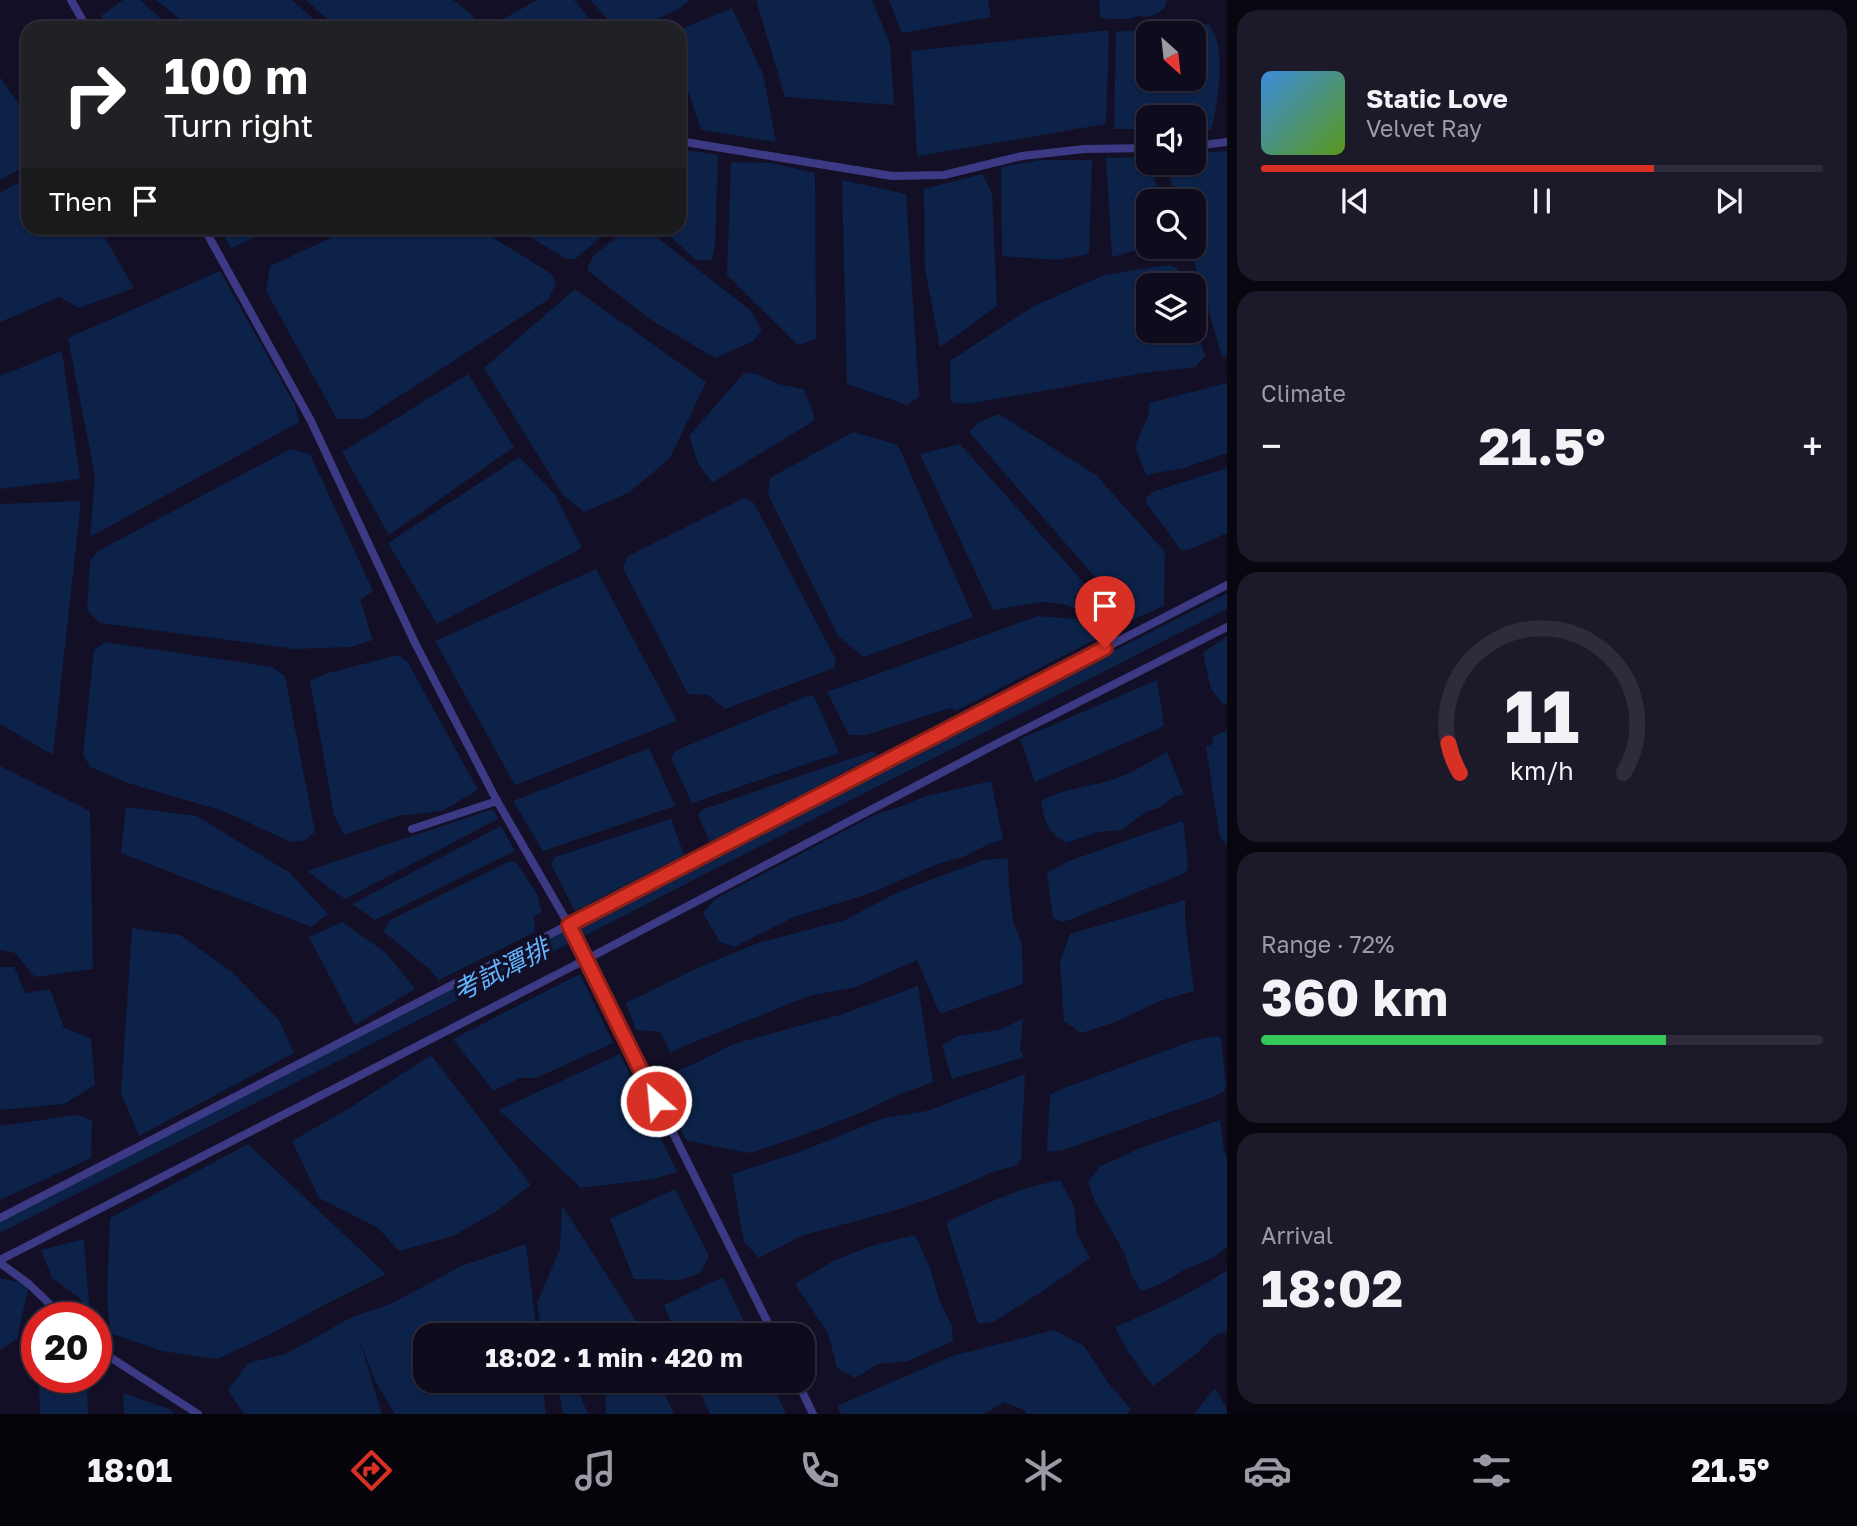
<!DOCTYPE html>
<meta charset="utf-8">
<style>
:root{--surface:#0e0b1c;--page:#1c1929;--text:#f1f3f6;--muted:#9b9ba3;--line:#2e2b3b;--accent:#d93025}
body{margin:0;font-family:"Golos Text","Noto Sans TC",sans-serif;background:var(--page);color:var(--text);height:100vh;display:flex;flex-direction:column;font-size:26px;white-space:nowrap}
*{box-sizing:border-box;margin:0}
p{font-size:23px;color:var(--muted)}
.icon{flex:none;width:38px;height:38px;fill:none;stroke:currentColor;stroke-width:2;stroke-linecap:round;stroke-linejoin:round}
.map{position:relative;flex:1;overflow:hidden}
.side{display:flex;flex-direction:column;gap:10px;padding:10px;background:#08060f;width:630px}
.side>*{flex:none}
.top-card{position:absolute;left:21px;top:21px;width:665px;height:214px;border-radius:21px;box-shadow:0 2px 5px #0004,0 0 0 2px var(--line);background:#202124;color:#fff;overflow:hidden}
.needle{width:46px;rotate:153deg}
.controls{position:absolute;left:1136px;top:21px;display:grid;gap:14px}
.controls a{display:grid;place-items:center;width:70px;height:70px;border-radius:14px;background:var(--surface);box-shadow:0 2px 5px #0004,0 0 0 2px var(--line);font-size:35px}
.speed{position:absolute;left:21px;top:1302px;display:flex;gap:14px;font-size:35px;font-weight:700;text-align:center}
.speed>*{display:grid;place-content:center;width:91px;height:91px;border-radius:50%;background:var(--surface);box-shadow:0 2px 5px #0004,0 0 0 2px var(--line);line-height:1}
.speed .limit{border:10px solid #d22;background:#fff;color:#111}
.pin{position:absolute;display:grid;place-items:center;width:60px;height:60px;color:#fff;margin:-72px -30px;border-radius:50% 50% 50% 0;rotate:-45deg;box-shadow:0 0 7px #0007}
.pin .icon{rotate:45deg}
.me{position:absolute;width:77px;margin:-38px;rotate:333deg;stroke-linejoin:round;filter:drop-shadow(0 0 5px #0008)}
.turn{display:flex;align-items:center;gap:24px;height:147px;padding:0 28px;font-size:32px}
.turn .icon{width:91px;height:91px;stroke-width:2.5}
.turn b{display:block;font-size:49px;line-height:60px}
.then{display:flex;align-items:center;height:66px;padding:0 28px;background:#0003;gap:14px;font-size:26px}
.big{font-size:52px;font-weight:700;line-height:1.1}
.side .card{flex:1;display:flex;flex-direction:column;justify-content:center;gap:10px;min-width:0;padding:0 24px;border-radius:21px;background:var(--page)}
.side .dial{align-items:center;gap:0}
.dial svg{height:182px;overflow:visible;fill:none;stroke:var(--line);stroke-width:7;stroke-linecap:round;text-anchor:middle}
.dial text{fill:var(--text);stroke:none}
.song{display:flex;align-items:center;gap:21px}
.cover{width:84px;height:84px;border-radius:10px;background:linear-gradient(135deg,hsl(210 70% 55%),hsl(90 70% 35%))}
.played{height:7px;border-radius:4px;background:linear-gradient(90deg,var(--accent) 70%,var(--line) 70%)}
.keys{display:flex;justify-content:space-around;direction:ltr}
.heat{display:flex;justify-content:space-between;align-items:center;font-size:38px;direction:ltr}
.charge{height:10px;border-radius:5px;background:linear-gradient(90deg,#34c759 72%,var(--line) 0)}
.trip{position:absolute;left:413px;top:1323px;width:402px;height:70px;border-radius:21px;background:var(--surface);box-shadow:0 2px 5px #0004,0 0 0 2px var(--line);font-weight:700;line-height:70px;text-align:center}
.dock{display:flex;height:112px;justify-content:space-around;align-items:center;background:#06040b;color:var(--muted)}
.dock .icon{width:49px;height:49px}
.dock .active{color:var(--accent)}
.dock b{font-size:32px;color:var(--text)}
main{display:flex;flex:1;min-height:0}
.map>svg:first-child{display:block}
.water{fill:#0c2248;fill-rule:evenodd}
.lines{fill:none;stroke-linecap:round;stroke-linejoin:round}
.canal{stroke:#0c2248;stroke-width:14}
.lane{stroke:#3d3a85;stroke-width:8}
.route-casing{stroke:#8d1f18;stroke-width:18}
.route{stroke:#d93025;stroke-width:12}
.labels{text-anchor:middle;stroke-width:7;stroke-linejoin:round;paint-order:stroke}
.water-label{font-size:26px;font-style:italic;fill:#62b6ff;stroke:#130f26}
</style>
<main>
<div class="map">
<svg width="1227" height="1414" viewBox="0 0 1227 1414">
<rect width="100%" height="100%" fill="#130f26"/>
<!-- water -->
<g class="water">
<polygon points="123,0 140,0 171,28 109,28 101,16"/>
<polygon points="156,0 292,0 324,28 191,28"/>
<polygon points="306,0 453,0 470,13 481,28 337,28"/>
<polygon points="537,0 574,0 597,28 509,28 500,21"/>
<path d="M590 0H689C679 14 633 28 616 28Z"/>
<polygon points="756,0 872,0 890,44 894,105 785,97"/>
<polygon points="889,0 988,0 991,17 902,33"/>
<path d="M1099 0H1167C1166 12 1154 16 1144 17L1140 15C1130 21 1112 19 1100 18Z"/>
<polygon points="732,8 763,74 776,142 701,130 679,63 679,30"/>
<path d="M1208 24C1211 28 1215 34 1216 39 1224 64 1218 104 1211 130L1194 129V117H1148V129H1114L1116 32ZM1148 33H1194V79H1148Z"/>
<polygon points="1109,30 1106,124 917,156 911,51"/>
<polygon points="0,77 28,118 28,164 0,180"/>
<polygon points="679,149 718,155 715,245 712,260 696,260 661,228 679,228"/>
<polygon points="1227,151 1227,356 1222,357 1190,247 1194,247 1194,201 1177,201 1169,174 1181,163 1194,163 1194,153"/>
<polygon points="1148,157 1148,163 1151,163 1160,201 1148,201 1148,247 1112,257 1106,158"/>
<polygon points="1041,160 1092,160 1089,254 1058,260 1002,256 1001,167"/>
<polygon points="731,162 771,163 815,173 816,339 798,345 727,275"/>
<polygon points="982,174 992,193 997,306 940,347 925,269 924,189"/>
<polygon points="28,177 28,228 99,228 134,288 79,308 59,297 0,322 0,193"/>
<polygon points="842,180 906,194 919,397 907,405 847,384"/>
<polygon points="219,228 275,228 231,248"/>
<polygon points="352,228 477,228 552,274 556,283 549,299 364,419 337,419 266,291 270,266"/>
<polygon points="516,228 611,228 575,259 566,259"/>
<polygon points="628,228 645,228 751,311 762,331 752,342 715,358 651,320 587,270 593,256"/>
<polygon points="1169,265 1178,269 1183,285 1148,285 1148,331 1194,331 1194,320 1205,356 1195,367 1144,373 967,404 951,402 950,361 1032,307 1104,275"/>
<polygon points="220,271 295,405 299,422 90,537 95,476 68,338"/>
<polygon points="575,289 706,382 670,458 630,492 584,512 562,494 484,368"/>
<polygon points="62,351 80,479 0,489 0,376"/>
<polygon points="744,373 757,374 778,384 803,389 811,406 815,420 712,483 698,463 689,436"/>
<polygon points="468,374 514,447 389,535 342,452"/>
<polygon points="1227,383 1227,453 1184,468 1146,475 1135,446 1149,414 1149,403"/>
<polygon points="999,414 1096,475 1165,552 1164,606 1132,620 969,432 979,422"/>
<polygon points="853,432 898,445 973,617 864,657 838,636 768,494 770,478"/>
<polygon points="960,444 1100,601 1085,612 1063,604 1043,602 993,610 920,454"/>
<polygon points="290,449 310,454 373,591 360,600 373,640 350,647 295,649 100,623 87,610 90,561 98,551"/>
<polygon points="519,457 555,494 582,548 437,624 388,543"/>
<polygon points="1227,468 1227,533 1188,550 1181,550 1146,503 1147,497 1152,492"/>
<polygon points="744,498 754,503 836,660 834,668 725,709 708,695 688,694 623,568 628,556"/>
<polygon points="81,501 53,755 0,724 0,504"/>
<polygon points="596,569 677,721 515,785 435,641"/>
<polygon points="1038,616 1087,620 1100,637 956,711 950,708 866,735 849,735 827,692"/>
<polygon points="1227,636 1227,703 1223,704 1211,689 1203,653"/>
<polygon points="105,642 272,667 285,676 315,832 305,840 291,842 223,811 128,783 90,767 83,754 94,650"/>
<polygon points="398,655 407,661 478,790 442,811 398,816 344,835 334,815 310,681 328,673"/>
<polygon points="1157,680 1164,726 1035,782 1020,739"/>
<polygon points="807,696 814,696 839,753 692,803 671,758 677,750"/>
<polygon points="1227,731 1227,845 1222,840 1219,833 1206,747 1213,743 1213,736"/>
<polygon points="649,748 675,806 543,851 513,801"/>
<polygon points="873,751 877,755 710,842 698,815 701,810"/>
<path d="M1167 752 1184 795 1175 796 1159 808 1146 812 1122 830 1098 832 1066 843C1046 831 1045 822 1041 801 1063 789 1078 789 1100 783 1125 777 1145 765 1167 752Z"/>
<polygon points="0,766 90,811 93,969 35,977 15,953 0,950"/>
<polygon points="991,781 1003,840 991,843 963,857 940,863 868,894 794,917 734,947 720,942 703,913 715,899 876,814 902,806 923,797"/>
<polygon points="126,807 197,816 290,873 328,914 311,927 121,853"/>
<polygon points="493,809 498,819 345,899 307,871"/>
<polygon points="671,819 684,855 575,911 551,864 555,857"/>
<polygon points="1182,821 1184,825 1188,868 1185,873 1069,920 1061,922 1053,918 1047,873 1069,861"/>
<polygon points="501,826 515,851 375,920 352,904"/>
<polygon points="1008,858 1009,884 1013,921 1022,944 1023,984 940,1014 917,960 856,987 809,996 670,1052 660,1032 636,1030 626,1003 704,965 758,943 845,920 896,893 938,877 984,860"/>
<polygon points="508,862 516,862 537,894 542,912 534,916 535,932 439,980 428,968 383,931 390,920"/>
<polygon points="1185,900 1185,922 1194,991 1160,1001 1113,1023 1081,1033 1064,1021 1060,962 1070,934"/>
<polygon points="342,922 385,952 415,989 355,1025 309,937"/>
<polygon points="132,928 180,935 232,972 279,1020 294,1053 139,1136 121,1093"/>
<polygon points="0,967 14,967 25,993 50,989 64,1028 91,1038 95,1085 64,1104 0,1110"/>
<polygon points="580,974 613,1043 536,1078 520,1078 493,1091 453,1039"/>
<polygon points="918,986 933,1082 893,1097 862,1112 803,1135 750,1153 687,1141 671,1114 667,1075 694,1064 733,1044 843,1014"/>
<polygon points="1023,1019 1020,1051 1024,1057 952,1079 942,1045 958,1036 998,1030"/>
<polygon points="1218,1036 1221,1039 1226,1087 1224,1091 1213,1097 1063,1150 1051,1152 1047,1150 1050,1095 1059,1090 1192,1041"/>
<polygon points="620,1054 677,1172 654,1179 581,1188 499,1110"/>
<polygon points="431,1055 531,1185 497,1211 453,1236 399,1251 378,1228 319,1198 292,1141 351,1107"/>
<polygon points="1025,1074 1021,1159 1017,1165 990,1173 953,1190 900,1209 801,1236 759,1258 744,1242 732,1174 797,1153 884,1118 927,1111"/>
<polygon points="76,1115 92,1120 91,1158 0,1200 0,1126"/>
<polygon points="1220,1120 1224,1151 1227,1158 1227,1247 1213,1258 1182,1271 1161,1284 1141,1291 1131,1274 1125,1254 1095,1202 1088,1182 1099,1167 1138,1149"/>
<polygon points="248,1144 386,1274 326,1304 271,1334 217,1359 162,1351 110,1333 107,1294 110,1218"/>
<path d="M1060 1180 1074 1206 1077 1234 1090 1258 1041 1292 995 1321 978 1324 946 1222C986 1204 1017 1188 1060 1180Z"/>
<polygon points="675,1189 709,1256 700,1273 680,1280 634,1279 610,1219"/>
<polygon points="562,1205 645,1335 542,1335 537,1303 560,1249"/>
<polygon points="915,1235 930,1268 940,1302 952,1326 953,1341 908,1361 878,1364 855,1378 837,1368 828,1333 795,1284 833,1261 871,1246"/>
<polygon points="84,1239 90,1317 80,1298 52,1278 41,1250"/>
<polygon points="526,1244 537,1335 425,1335 425,1381 542,1381 546,1414 395,1414 375,1381 359,1339 382,1414 244,1414 228,1390 248,1363 286,1354 352,1317 391,1304 461,1266"/>
<path d="M1227 1270V1332L1215 1335 1197 1353 1153 1386 1128 1352 1115 1327C1154 1311 1191 1294 1227 1270Z"/>
<polygon points="723,1277 750,1335 676,1335 664,1305"/>
<polygon points="0,1278 29,1284 17,1339 0,1350"/>
<polygon points="1054,1330 1084,1346 1109,1384 1131,1409 1127,1414 1027,1414 1024,1410 1004,1402 984,1414 841,1414 837,1406 952,1356"/>
<polygon points="39,1377 87,1377 88,1414 40,1414"/>
<polygon points="605,1381 658,1381 674,1414 606,1414"/>
<polygon points="695,1381 771,1381 786,1414 710,1414"/>
<polygon points="575,1382 588,1414 563,1414 558,1384"/>
<polygon points="1215,1388 1227,1409 1227,1414 1194,1414"/>
<polygon points="123,1393 169,1409 175,1414 124,1414"/>
</g>
<g class="lines">
<!-- canal -->
<polyline class="canal" points="0,1225 1227,601"/>
<!-- lane -->
<g class="lane">
<polyline points="71,0 87,28"/>
<polyline points="679,141 892,176 944,175 1022,156 1084,149 1148,148"/>
<polyline points="1194,146 1227,142"/>
<polyline points="204,228 311,421 415,643 497,801 569,925 774,1335"/>
<polyline points="412,829 497,801"/>
<polyline points="0,1218 1227,585"/>
<polyline points="0,1260 585,960 998,743 1227,627"/>
<polyline points="0,1263 29,1284 64,1318"/>
<polyline points="96,1348 198,1414"/>
<polyline points="797,1381 813,1414"/>
</g>
</g>
<g class="lines">
<!-- route casing -->
<g class="route-casing">
<polyline id="route" points="656,1101 569,925 1105,648"/>
</g>
<!-- route -->
<use href="#route" class="route"/>
</g>
<g class="labels">
<!-- water labels -->
<g class="water-label">
<text transform="translate(501 970) rotate(-27)" y="9">考試潭排</text>
</g>
</g>
</svg>
<div class="controls">
<a><svg class="needle" viewBox="-14 -14 28 28"><path d="M0-13l5 13h-10z" fill="#e53935"/><path d="M0 13l5-13h-10z" fill="#9b9ba3"/></svg></a>
<a><svg class="icon" aria-label="sound" viewBox="0 0 24 24"><path d="M4 9h4l5-4v14l-5-4H4zM17 9q2 3 0 6"/></svg></a>
<a><svg class="icon" aria-label="search" viewBox="0 0 24 24"><circle cx="10" cy="10" r="6"/><path d="M15 15l6 6"/></svg></a>
<a><svg class="icon" aria-label="layers" viewBox="0 0 24 24"><path d="M12 4l9 5-9 5-9-5zM3 14l9 5 9-5"/></svg></a>
</div>
<div class="speed"><div class="limit">20</div></div>
<div class="pin" style="left:1105px;top:648px;background:#d93025"><svg class="icon" aria-label="arrive" viewBox="0 0 24 24"><path d="M6 21V4h12l-3 4 3 4H6"/></svg></div>
<svg class="me" style="left:656px;top:1101px" viewBox="-20 -20 40 40"><circle r="17" fill="#d93025" stroke="#fff" stroke-width="3"/><path d="M0-11L8 9 0 5-8 9z" fill="#fff"/></svg>
<div class="trip">18:02 · 1 min · 420 m</div>
<div class="top-card">
<div class="turn"><svg class="icon" aria-label="right" viewBox="0 0 24 24"><path d="M7 20v-9h11M14 6l5 5-5 5"/></svg><div><b>100 m</b>Turn right</div></div>
<div class="then">Then<svg class="icon" aria-label="arrive" viewBox="0 0 24 24"><path d="M6 21V4h12l-3 4 3 4H6"/></svg></div>
</div>
</div>
<section class="side">
<div class="card">
<div class="song"><i class="cover"></i><div><b>Static Love</b><p>Velvet Ray</p></div></div>
<div class="played"></div>
<div class="keys"><svg class="icon" aria-label="previous" viewBox="0 0 24 24"><path d="M18 5L8 12l10 7zM5 5v14"/></svg><svg class="icon" aria-label="pause" viewBox="0 0 24 24"><path d="M8 5v14M16 5v14"/></svg><svg class="icon" aria-label="next" viewBox="0 0 24 24"><path d="M6 5l10 7-10 7zM19 5v14"/></svg></div>
</div>
<div class="card"><p>Climate</p>
<div class="heat"><a>−</a><b class="big">21.5°</b><a>+</a></div>
</div>
<div class="card dial"><svg viewBox="0 0 100 80">
<path d="M14 69A42 42 0 1 1 86 69"/>
<path d="M14 69A42 42 0 0 1 9 56" stroke="#d93025"/>
<text x="50" y="56" font-size="32" font-weight="700">11</text>
<text x="50" y="72" font-size="11">km/h</text>
</svg></div>
<div class="card"><p>Range · 72%</p><b class="big">360 km</b><div class="charge"></div></div>
<div class="card"><p>Arrival</p><b class="big">18:02</b></div>
</section>
</main>
<nav class="dock">
<b>18:01</b>
<svg class="icon active" aria-label="directions" viewBox="0 0 24 24"><path d="M12 3l9 9-9 9-9-9zM9 14v-3h6M13 9l2 2-2 2"/></svg>
<svg class="icon" aria-label="music" viewBox="0 0 24 24"><path d="M9 18V5l10-2v13"/><circle cx="6" cy="18" r="3"/><circle cx="16" cy="16" r="3"/></svg>
<svg class="icon" aria-label="phone" viewBox="0 0 24 24"><path d="M5 4h4l2 5-3 2q2 4 5 5l2-3 5 2v4C11 20 4 13 5 4z"/></svg>
<svg class="icon" aria-label="climate" viewBox="0 0 24 24"><path d="M12 3v18M4 7l16 10M4 17L20 7"/></svg>
<svg class="icon" aria-label="car" viewBox="0 0 24 24"><path d="M5 17H2v-5l4-1 3-4h7l3 4 3 1v5h-3M9 17h6M6 11h13"/><circle cx="7" cy="17" r="2"/><circle cx="17" cy="17" r="2"/></svg>
<svg class="icon" aria-label="filters" viewBox="0 0 24 24"><path d="M4 7h16M4 17h16"/><circle cx="9" cy="7" r="2"/><circle cx="15" cy="17" r="2"/></svg>
<b>21.5°</b>
</nav>
